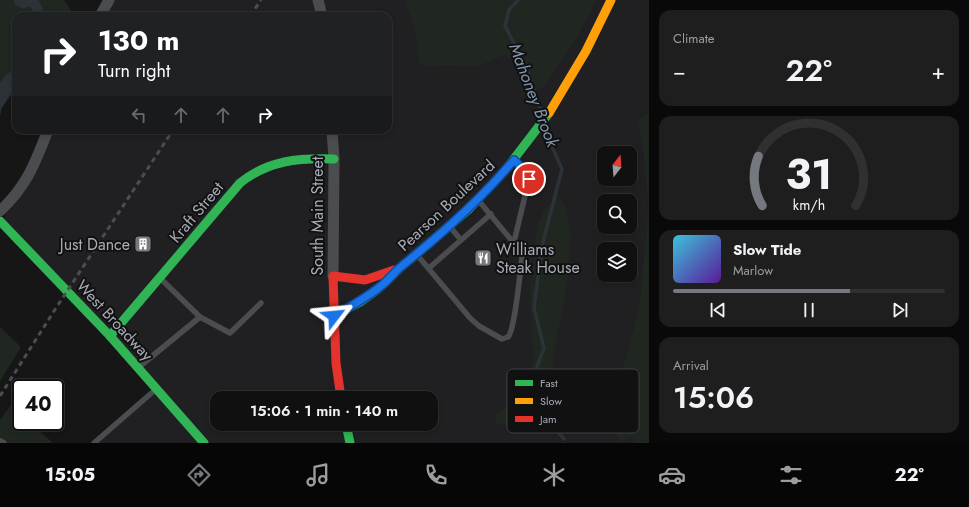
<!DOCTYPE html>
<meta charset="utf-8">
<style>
:root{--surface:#101011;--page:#1e1e1f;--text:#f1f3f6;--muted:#9c9d9f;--line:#303031;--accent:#75787f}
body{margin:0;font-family:Jost,sans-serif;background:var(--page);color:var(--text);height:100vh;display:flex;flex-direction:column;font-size:15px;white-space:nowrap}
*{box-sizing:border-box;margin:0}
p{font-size:13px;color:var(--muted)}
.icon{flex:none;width:22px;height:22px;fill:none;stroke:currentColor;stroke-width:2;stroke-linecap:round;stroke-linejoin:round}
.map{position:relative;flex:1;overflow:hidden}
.sheet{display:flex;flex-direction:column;gap:10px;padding:10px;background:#090909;width:320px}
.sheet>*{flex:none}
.top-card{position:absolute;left:12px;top:12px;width:380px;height:122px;border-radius:12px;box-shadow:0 2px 6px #0003,0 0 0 1px var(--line);background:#202124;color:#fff;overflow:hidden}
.needle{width:26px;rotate:17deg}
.buttons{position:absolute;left:597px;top:146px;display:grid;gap:8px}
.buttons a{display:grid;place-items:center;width:40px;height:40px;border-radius:8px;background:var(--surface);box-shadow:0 2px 6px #0003,0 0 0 1px var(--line);font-size:20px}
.speed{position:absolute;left:12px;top:379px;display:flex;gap:8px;font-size:20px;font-weight:700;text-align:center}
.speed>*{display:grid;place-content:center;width:52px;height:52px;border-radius:50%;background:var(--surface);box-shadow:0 2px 6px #0003,0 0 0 1px var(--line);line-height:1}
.speed .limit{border:2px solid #111;border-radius:6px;background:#fff;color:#111}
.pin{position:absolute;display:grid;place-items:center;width:34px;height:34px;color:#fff;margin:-17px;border:2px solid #fff;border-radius:50%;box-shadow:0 1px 4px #0007}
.me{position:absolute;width:44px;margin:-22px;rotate:61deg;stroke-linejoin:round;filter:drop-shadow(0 0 3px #0008)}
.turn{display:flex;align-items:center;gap:14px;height:84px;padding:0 20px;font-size:18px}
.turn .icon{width:52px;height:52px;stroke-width:2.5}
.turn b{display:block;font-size:28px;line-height:34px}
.lanes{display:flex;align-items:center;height:38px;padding:0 20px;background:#0003;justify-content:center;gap:20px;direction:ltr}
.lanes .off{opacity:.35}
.big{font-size:30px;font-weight:600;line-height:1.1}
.sheet .widget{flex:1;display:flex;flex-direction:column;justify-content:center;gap:6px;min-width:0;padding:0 14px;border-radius:12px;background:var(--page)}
.sheet .dial{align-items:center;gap:0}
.dial svg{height:104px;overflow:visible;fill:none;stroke:var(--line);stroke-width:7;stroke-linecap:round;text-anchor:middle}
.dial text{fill:var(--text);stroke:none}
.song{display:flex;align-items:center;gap:12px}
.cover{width:48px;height:48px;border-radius:6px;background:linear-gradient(135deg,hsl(190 70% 55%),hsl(270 70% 35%))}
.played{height:4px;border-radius:2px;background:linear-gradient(90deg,var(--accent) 65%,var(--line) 65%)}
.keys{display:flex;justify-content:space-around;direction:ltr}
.heat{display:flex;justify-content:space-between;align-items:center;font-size:22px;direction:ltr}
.trip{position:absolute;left:210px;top:391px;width:228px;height:40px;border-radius:12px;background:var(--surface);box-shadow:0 2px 6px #0003,0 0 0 1px var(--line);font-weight:600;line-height:40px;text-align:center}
.menu{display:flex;height:64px;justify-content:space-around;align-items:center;background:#060607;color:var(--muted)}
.menu .icon{width:28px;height:28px}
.menu .on{color:var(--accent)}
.menu b{font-size:18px;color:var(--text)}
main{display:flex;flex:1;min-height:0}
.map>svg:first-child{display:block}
.built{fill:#202022;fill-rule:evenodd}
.green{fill:#202721}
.water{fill:#2d3239}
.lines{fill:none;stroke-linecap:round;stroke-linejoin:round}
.stream{stroke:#2d3239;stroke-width:3.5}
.lane{stroke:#4b4c4f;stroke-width:5.5}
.street{stroke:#4b4c4f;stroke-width:11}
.fast{stroke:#30b455;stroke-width:9}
.slow{stroke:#ff9f0a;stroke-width:9}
.jam{stroke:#e5322d;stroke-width:9}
.rail{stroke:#4c4d50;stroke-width:3;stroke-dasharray:5 4;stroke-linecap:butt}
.route-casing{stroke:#114b97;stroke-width:10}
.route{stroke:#1a73e8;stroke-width:7}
.labels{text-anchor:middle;stroke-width:4;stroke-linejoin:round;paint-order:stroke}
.street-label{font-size:16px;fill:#a8acb7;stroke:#111112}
.poi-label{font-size:16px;fill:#a8acb7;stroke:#111112;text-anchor:end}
.water-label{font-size:17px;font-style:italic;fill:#8297af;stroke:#111112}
.key{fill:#111112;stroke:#3e4044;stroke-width:1}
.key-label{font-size:11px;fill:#a8acb7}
</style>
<main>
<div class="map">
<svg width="649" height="443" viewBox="0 0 649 443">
<rect width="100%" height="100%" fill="#161617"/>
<!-- built -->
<path class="built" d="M109 0H649V113L637 121 643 148 648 205 644 256 639 306 627 353 630 437 634 443H94L157 388 1 222 35 162 48 130H388V16H100ZM604 153H630V179H604ZM604 201H630V227H604ZM604 249H630V275H604ZM217 398H431V424H217Z"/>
<!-- green -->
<g class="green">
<polygon points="0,0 64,0 71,10 67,16 16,16 16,88 1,109 0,116"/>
<path d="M407 0H595L590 13 575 40 544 86 531 94C525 71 526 65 504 55L479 66 444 65 429 67 418 62C418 43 416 24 406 7Z"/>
<polygon points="649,113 649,443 634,443 630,437 620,442 609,422 639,306 644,256 648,205 643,148 637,121"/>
<polygon points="559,197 566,208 571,233 567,287 555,347 551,379 553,400 563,416 563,422 559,426 540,424 496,424 496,414 518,399 526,384 533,359 530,292 537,226 545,208"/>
<polygon points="0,327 21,347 0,381"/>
<polygon points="11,405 21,415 21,422 29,422 53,443 0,443 0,420"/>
</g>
<!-- water -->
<g class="water">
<polygon points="14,0 38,0 42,7 43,16 34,16 31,7 27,7 24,9 15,5"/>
<polygon points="16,68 16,86 1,109 0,116 0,83 6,75"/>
</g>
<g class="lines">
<!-- stream -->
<g class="stream">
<polyline points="518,0 509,10 505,26 526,66 542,114"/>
<polyline points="545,125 550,142 562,169 542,246 534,308 544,348 527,393 564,439"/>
</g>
<!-- lane -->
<g class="lane">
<polyline points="451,228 461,240"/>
<polyline points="514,242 529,179 527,172 514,160"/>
<path d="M418 256 470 318 479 326 502 339 508 337C515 330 520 271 522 258V253L479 201"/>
<polyline points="429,268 491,214"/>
<polyline points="200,317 230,333 261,303"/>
<polyline points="139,367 200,317 160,278"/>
<polyline points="1,441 4,443"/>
<polyline points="94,443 155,390"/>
</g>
<!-- street -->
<g class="street">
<polyline points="318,0 322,16"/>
<polyline points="100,16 109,0"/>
<polyline points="332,130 334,159 333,276"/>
<path d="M0 211C27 186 35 163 48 130"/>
</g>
<!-- fast -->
<g class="fast">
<polyline points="0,221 110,336 204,443"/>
<polyline points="334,316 360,302 378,289 401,267 469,209 507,168 549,113"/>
<path d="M110 336 240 183C269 160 298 158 334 159"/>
<polyline points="346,424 350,443"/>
</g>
<!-- slow -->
<polyline class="slow" points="549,113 586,51 611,0"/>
<!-- jam -->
<polyline class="jam" points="341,398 336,363 333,276 365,280 394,270"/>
<!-- rail -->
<g class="rail">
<polyline points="250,16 261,0"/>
<polyline points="0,396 56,308 173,130"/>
</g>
</g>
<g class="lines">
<!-- route casing -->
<g class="route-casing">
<path id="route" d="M334 316C350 307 366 298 381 286 389 280 395 271 403 265 443 233 481 199 514 160L526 172 529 179"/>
</g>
<!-- route -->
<use href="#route" class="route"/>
</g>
<!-- icons -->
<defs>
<g id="building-square" transform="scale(0.9)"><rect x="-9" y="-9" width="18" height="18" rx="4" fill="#75787f" stroke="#111112"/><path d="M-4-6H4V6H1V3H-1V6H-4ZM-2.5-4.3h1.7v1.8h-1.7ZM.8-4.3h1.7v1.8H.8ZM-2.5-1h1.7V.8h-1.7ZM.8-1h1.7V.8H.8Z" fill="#fff"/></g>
<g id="restaurant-square" transform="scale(0.9)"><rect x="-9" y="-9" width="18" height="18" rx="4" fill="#75787f" stroke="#111112"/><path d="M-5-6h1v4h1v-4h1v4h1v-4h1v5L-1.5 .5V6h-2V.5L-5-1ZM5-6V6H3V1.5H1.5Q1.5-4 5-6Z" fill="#fff"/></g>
</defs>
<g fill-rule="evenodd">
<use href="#building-square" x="143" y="244"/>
<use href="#restaurant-square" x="483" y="258"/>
</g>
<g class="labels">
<!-- street labels -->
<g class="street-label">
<text transform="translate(446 205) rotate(-43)" y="6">Pearson Boulevard</text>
<text transform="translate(196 212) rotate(-50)" y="6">Kraft Street</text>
<text transform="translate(317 216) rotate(-90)" y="6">South Main Street</text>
<text transform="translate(115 320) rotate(47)" y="6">West Broadway</text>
</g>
<!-- poi labels -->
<g class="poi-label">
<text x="130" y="250">Just Dance</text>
<text x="496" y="255" text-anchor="start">Williams<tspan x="496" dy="18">Steak House</tspan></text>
</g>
<!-- water labels -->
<g class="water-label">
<text transform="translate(534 95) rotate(69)" y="6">Mahoney Brook</text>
</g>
</g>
<!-- legend -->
<rect x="507" y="369" width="132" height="64" rx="6" class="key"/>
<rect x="515" y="380" width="18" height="6" fill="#30b455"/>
<rect x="515" y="398" width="18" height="6" fill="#ff9f0a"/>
<rect x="515" y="416" width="18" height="6" fill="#e5322d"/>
<g class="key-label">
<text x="540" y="387">Fast</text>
<text x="540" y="405">Slow</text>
<text x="540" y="423">Jam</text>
</g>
</svg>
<div class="buttons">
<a><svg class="needle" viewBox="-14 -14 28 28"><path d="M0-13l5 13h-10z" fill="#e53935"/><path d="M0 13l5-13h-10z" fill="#9c9d9f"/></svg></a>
<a><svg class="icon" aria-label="search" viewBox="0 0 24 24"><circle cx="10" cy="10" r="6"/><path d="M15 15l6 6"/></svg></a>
<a><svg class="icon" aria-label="layers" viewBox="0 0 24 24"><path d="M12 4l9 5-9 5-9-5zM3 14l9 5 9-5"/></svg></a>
</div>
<div class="speed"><div class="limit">40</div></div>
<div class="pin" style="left:529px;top:179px;background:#d93025"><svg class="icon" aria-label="arrive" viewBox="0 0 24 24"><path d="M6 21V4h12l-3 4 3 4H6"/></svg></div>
<svg class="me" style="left:334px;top:316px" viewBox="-20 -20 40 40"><path d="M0-17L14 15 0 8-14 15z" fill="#1a73e8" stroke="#fff" stroke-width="4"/></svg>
<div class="trip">15:06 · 1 min · 140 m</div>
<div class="top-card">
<div class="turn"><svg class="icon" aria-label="right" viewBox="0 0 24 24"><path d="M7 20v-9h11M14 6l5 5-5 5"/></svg><div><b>130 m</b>Turn right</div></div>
<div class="lanes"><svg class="icon off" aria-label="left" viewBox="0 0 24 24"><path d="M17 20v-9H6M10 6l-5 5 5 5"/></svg><svg class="icon off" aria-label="ahead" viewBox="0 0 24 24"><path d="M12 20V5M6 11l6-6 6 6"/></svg><svg class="icon off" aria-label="ahead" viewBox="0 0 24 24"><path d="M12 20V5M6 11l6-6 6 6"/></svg><svg class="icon" aria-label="right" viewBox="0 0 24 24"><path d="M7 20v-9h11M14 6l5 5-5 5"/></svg></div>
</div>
</div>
<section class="sheet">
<div class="widget"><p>Climate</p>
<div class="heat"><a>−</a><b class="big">22°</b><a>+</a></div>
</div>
<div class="widget dial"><svg viewBox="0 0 100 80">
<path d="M14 69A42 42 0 1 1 86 69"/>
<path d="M14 69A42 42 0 0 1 11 31" stroke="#75787f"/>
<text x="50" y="56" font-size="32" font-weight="700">31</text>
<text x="50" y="72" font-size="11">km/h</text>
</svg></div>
<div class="widget">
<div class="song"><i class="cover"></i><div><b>Slow Tide</b><p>Marlow</p></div></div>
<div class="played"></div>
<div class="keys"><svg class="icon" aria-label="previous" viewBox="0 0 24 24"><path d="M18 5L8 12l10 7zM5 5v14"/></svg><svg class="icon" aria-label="pause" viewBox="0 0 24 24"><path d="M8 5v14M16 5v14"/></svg><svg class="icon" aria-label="next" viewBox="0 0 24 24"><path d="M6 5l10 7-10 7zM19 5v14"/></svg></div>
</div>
<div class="widget"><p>Arrival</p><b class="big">15:06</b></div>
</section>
</main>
<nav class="menu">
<b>15:05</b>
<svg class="icon on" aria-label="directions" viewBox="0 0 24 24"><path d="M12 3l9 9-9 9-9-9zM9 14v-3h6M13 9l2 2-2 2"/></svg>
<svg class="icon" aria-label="music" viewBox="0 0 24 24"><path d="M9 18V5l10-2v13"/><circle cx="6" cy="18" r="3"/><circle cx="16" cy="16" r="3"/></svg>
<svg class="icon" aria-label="phone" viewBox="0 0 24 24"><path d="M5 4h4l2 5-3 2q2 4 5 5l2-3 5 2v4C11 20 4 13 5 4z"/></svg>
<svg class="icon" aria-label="climate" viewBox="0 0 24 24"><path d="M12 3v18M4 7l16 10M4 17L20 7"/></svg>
<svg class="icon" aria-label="car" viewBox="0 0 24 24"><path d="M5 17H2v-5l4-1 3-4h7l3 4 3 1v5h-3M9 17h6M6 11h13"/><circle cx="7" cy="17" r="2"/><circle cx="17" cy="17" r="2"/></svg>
<svg class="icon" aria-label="filters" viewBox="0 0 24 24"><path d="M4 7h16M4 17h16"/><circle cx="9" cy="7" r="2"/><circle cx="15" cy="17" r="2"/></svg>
<b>22°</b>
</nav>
